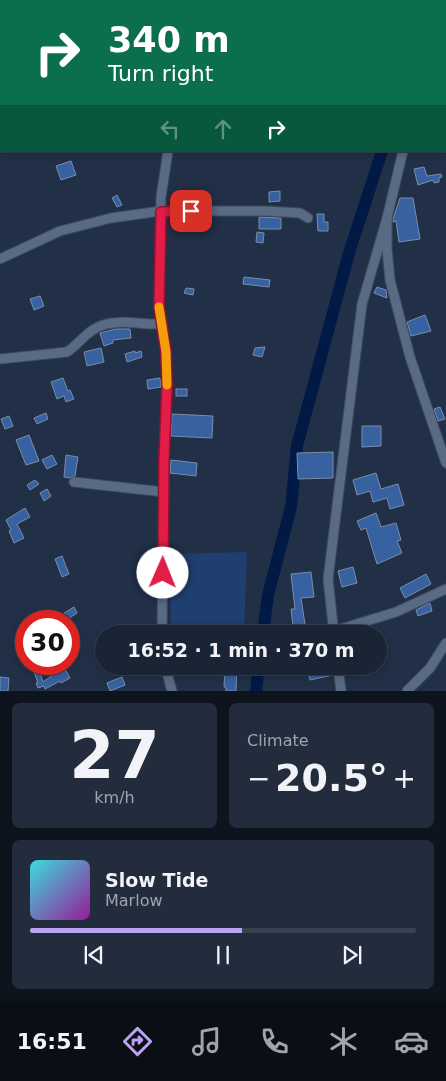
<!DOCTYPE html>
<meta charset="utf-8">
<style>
:root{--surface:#192435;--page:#222c3d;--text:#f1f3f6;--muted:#9fa4ad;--line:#374150;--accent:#bca0f2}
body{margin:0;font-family:"DejaVu Sans",sans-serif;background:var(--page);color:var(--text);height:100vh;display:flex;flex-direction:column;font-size:19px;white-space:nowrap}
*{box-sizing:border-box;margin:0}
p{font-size:16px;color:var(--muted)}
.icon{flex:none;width:28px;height:28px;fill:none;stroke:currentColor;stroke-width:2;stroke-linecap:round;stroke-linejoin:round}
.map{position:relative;height:691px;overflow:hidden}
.panel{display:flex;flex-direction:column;gap:12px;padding:12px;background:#0e141d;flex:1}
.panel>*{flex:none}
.top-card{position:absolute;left:0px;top:0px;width:446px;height:152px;box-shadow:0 2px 8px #0003,0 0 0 1px var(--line);background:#0b6e4f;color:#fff;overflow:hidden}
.speed{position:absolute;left:15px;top:610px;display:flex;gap:10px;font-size:25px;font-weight:700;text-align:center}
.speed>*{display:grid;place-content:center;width:65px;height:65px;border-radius:50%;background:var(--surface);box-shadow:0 2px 8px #0003,0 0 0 1px var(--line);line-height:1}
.speed .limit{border:8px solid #d22;background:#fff;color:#111}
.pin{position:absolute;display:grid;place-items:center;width:42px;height:42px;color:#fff;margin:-21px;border-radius:10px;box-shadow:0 2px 8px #0006}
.me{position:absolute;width:55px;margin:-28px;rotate:1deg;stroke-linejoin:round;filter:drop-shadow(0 0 4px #0008)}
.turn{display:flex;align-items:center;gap:18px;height:105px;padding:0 25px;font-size:22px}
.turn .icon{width:65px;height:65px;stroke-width:2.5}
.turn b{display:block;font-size:35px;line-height:42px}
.lanes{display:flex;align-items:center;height:48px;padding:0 25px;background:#0003;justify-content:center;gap:25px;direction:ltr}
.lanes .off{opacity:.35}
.big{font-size:38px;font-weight:600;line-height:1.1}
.panel .tile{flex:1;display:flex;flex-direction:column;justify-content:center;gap:8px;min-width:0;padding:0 18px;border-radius:8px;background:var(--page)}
.panel .dial{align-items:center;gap:0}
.dial b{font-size:65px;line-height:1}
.song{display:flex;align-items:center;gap:15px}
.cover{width:60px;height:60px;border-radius:8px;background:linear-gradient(135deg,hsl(180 70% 55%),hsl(300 70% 35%))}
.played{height:5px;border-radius:2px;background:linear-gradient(90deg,var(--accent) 55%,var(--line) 55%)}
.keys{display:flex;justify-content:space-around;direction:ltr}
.heat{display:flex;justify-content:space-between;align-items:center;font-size:28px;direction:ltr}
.panel .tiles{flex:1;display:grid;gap:12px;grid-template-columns:1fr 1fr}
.tile:last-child{grid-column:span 2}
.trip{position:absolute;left:95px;top:625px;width:292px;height:50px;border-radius:25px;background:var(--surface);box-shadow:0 2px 8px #0003,0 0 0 1px var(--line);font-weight:600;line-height:50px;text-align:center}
.menu{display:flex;height:80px;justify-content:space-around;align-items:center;background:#0a0e15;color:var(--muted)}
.menu .icon{width:35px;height:35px}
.menu .on{color:var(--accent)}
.menu b{font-size:22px;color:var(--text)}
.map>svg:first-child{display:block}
.green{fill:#1e3f6f}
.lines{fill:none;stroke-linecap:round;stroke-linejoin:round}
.river{stroke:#001a45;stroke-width:12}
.building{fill:#3761a0;stroke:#7a8da8}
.street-casing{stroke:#3f4c5e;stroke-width:11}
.street{stroke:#596a84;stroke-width:9}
.route-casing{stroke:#92132f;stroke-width:12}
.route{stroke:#e11d48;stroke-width:9}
.slow{stroke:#f59e0b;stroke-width:9}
</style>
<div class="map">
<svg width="446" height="691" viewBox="0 0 446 691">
<rect width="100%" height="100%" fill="#213047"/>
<!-- green -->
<polygon class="green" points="247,552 244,634 171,634 169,554"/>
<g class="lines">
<!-- river -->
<g class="river">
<polyline points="400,0 400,1"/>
<polyline points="263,634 268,595 291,507 297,446 349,253 382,151"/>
<polyline points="256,691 259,666"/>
</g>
</g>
<!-- building -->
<g class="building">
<polygon points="71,161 76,175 61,180 56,166"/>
<polygon points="424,167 427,176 441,174 442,177 439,178 439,182 434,183 433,180 418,185 414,169"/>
<polygon points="280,191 280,201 269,202 269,192"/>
<polygon points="117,195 122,205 117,207 112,198"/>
<polygon points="400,198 413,198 420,239 399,242 396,221 393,222 393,219"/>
<polygon points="317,214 324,214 324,222 328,222 328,231 318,231"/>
<polygon points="259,217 281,218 281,229 259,229"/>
<polygon points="257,232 264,233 263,243 256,242"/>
<polygon points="244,277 270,280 269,287 243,284"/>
<polygon points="377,287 386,290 387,298 374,293"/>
<polygon points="186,288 194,289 193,295 184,293"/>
<polygon points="40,296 44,306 34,310 30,299"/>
<polygon points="425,315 431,331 411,336 407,322"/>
<polygon points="116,329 130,329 131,338 113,340 113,343 104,346 100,333"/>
<polygon points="265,347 262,357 253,355 255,348"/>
<polygon points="101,348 104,362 87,366 84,352"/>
<polygon points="135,351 135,353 141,351 142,357 127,362 125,354"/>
<polygon points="63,378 68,391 70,390 74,399 66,402 64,396 57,399 51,382"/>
<polygon points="160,378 161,387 148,389 147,380"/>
<rect x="176" y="389" width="11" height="7"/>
<polygon points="440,407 445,419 438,421 434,409"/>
<polygon points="46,413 48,419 37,424 34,418"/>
<polygon points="172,414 213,416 212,438 171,436"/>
<polygon points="9,416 13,426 5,429 1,419"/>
<polygon points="362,426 381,426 381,446 362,447"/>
<polygon points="29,435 39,461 26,465 16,440"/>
<polygon points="333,452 333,478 298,479 297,453"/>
<polygon points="52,455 57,464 47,469 42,460"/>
<polygon points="66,455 78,457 75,476 69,478 64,477"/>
<polygon points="171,460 197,463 196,476 170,473"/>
<polygon points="376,473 381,489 398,484 404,505 390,509 387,498 373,502 370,491 357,495 353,480"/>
<polygon points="35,480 39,484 30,490 27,485"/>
<polygon points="47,489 51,496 44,501 40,493"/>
<polygon points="25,508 30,517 17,524 24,538 14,543 9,531 11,530 6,520"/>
<polygon points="376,513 381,527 396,523 401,540 397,541 402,553 377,564 366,528 361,530 357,521"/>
<polygon points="62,556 69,574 62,577 55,559"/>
<polygon points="353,567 357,583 342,587 338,571"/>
<polygon points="311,572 314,597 301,598 305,624 293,626 291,609 295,609 291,574"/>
<polygon points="426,574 431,584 405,598 400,588"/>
<polygon points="430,603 432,611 418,616 416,610"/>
<polygon points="74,607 77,613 65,621 61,615"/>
<polygon points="37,664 43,682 64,667 70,678 61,683 60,681 45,689 44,686 38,688 36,683 38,683 32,666"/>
<polygon points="126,666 144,666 123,676 120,669"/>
<polygon points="225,666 237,666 236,691 226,691 226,687 224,687"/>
<polygon points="307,666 331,666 333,675 310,680"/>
<polygon points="0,677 9,678 8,691 0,691"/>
<polygon points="122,677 125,685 110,691 107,683"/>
</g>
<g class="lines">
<!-- street casing -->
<g class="street-casing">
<g id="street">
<polyline points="421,0 421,1"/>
<polyline points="198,1 198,0"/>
<polyline points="403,151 387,218 387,249 390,280 410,357 446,463"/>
<polyline points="0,259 60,231 111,218 161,211 266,211 300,213 308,218"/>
<path d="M0 359 67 352C79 344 85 333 98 327 117 318 140 325 161 324"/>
<polyline points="74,482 164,492"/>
<polyline points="334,631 396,612 446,589"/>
<polyline points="162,634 164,458 167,387 166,352 159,307 161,197 168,151"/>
<polyline points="334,634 328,579 362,304 387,218"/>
<polyline points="165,666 172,691"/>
<polyline points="338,666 341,691"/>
<polyline points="407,691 430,668 446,643"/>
</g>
</g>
<!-- street -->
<use href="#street" class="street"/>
</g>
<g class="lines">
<!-- route casing -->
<g class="route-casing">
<polyline id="route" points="163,573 164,458 167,387 166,352 159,307 161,212 191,211"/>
</g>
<!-- route -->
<use href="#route" class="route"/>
<!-- slow -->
<polyline class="slow" points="159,307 166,352 167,385"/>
</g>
</svg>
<div class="speed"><div class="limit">30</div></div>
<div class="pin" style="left:191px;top:211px;background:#d93025"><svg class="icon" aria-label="arrive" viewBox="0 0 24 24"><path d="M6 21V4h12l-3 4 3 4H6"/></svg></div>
<svg class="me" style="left:163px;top:573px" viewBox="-20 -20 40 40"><circle r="19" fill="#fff"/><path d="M0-13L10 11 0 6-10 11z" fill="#e11d48"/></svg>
<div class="trip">16:52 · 1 min · 370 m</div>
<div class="top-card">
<div class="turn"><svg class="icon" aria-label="right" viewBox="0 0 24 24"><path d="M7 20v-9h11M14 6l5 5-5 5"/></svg><div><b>340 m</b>Turn right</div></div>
<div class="lanes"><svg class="icon off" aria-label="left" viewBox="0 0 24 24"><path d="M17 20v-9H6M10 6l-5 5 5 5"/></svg><svg class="icon off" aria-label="ahead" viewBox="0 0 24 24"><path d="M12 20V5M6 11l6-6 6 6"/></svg><svg class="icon" aria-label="right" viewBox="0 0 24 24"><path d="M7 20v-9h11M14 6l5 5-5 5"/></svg></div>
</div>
</div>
<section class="panel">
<div class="tiles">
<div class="tile dial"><b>27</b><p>km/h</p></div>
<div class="tile"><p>Climate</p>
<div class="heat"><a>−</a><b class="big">20.5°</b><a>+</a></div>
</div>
<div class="tile">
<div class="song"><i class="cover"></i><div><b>Slow Tide</b><p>Marlow</p></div></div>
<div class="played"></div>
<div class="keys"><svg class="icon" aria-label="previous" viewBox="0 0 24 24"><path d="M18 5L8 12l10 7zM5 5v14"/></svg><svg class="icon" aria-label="pause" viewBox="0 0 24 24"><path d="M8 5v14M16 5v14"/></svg><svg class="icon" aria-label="next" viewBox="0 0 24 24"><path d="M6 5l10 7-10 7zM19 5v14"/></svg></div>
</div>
</div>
</section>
<nav class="menu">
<b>16:51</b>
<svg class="icon on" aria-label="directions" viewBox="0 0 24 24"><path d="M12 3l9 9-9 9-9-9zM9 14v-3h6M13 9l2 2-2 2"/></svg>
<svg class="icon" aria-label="music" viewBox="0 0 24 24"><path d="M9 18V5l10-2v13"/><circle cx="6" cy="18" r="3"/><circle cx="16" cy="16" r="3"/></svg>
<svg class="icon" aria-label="phone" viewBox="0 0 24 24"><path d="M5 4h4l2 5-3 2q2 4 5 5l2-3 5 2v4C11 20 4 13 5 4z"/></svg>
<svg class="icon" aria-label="climate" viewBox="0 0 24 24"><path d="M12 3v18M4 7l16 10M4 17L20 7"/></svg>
<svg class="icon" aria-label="car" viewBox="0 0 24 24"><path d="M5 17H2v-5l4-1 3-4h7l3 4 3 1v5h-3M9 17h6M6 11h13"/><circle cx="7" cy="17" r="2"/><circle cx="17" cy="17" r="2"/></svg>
</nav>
